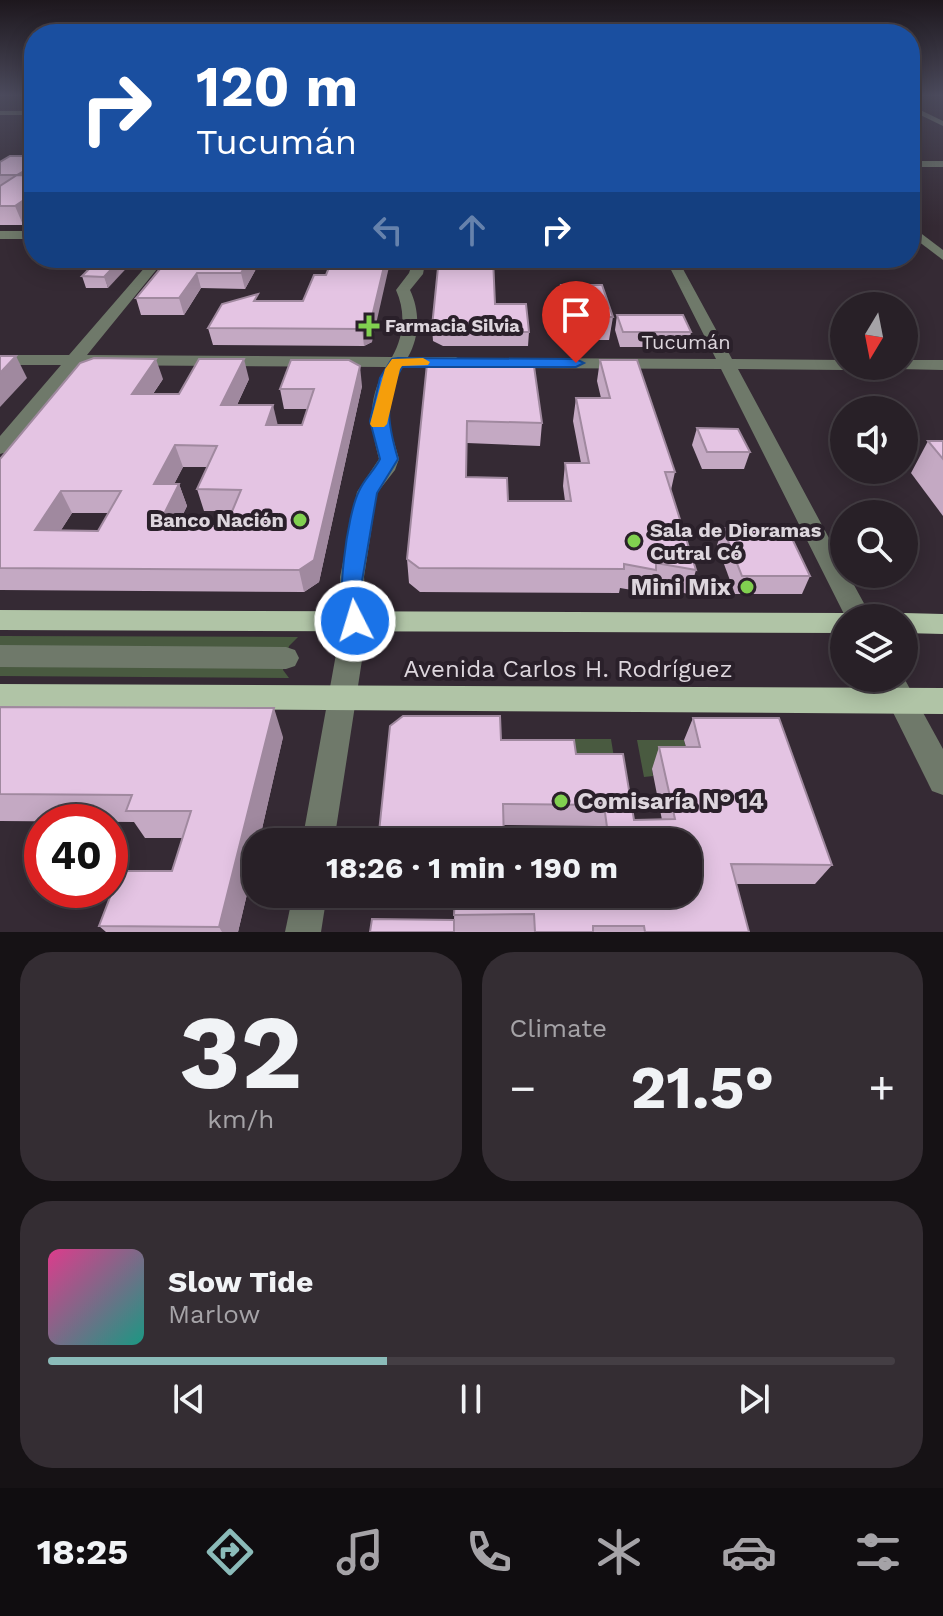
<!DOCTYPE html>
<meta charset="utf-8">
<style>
:root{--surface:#282027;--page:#342d33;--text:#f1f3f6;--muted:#a5a3a7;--line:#443e44;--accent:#8bbbb9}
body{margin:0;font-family:"Work Sans",sans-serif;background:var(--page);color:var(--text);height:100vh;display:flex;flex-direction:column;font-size:30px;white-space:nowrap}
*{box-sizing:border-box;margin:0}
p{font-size:26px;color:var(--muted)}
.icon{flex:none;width:44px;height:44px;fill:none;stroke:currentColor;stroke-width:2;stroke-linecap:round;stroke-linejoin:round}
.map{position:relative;height:932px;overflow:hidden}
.sheet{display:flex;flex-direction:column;gap:20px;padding:20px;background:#161215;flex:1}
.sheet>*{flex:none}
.guide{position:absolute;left:24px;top:24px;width:896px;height:244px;border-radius:32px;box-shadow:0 4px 20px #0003,0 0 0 2px var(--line);background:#1a4fa0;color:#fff;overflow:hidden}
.needle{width:52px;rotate:190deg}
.tools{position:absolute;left:830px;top:292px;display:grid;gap:16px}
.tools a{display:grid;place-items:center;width:88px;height:88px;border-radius:50%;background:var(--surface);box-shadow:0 4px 20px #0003,0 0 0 2px var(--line);font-size:40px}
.speed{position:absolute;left:24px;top:804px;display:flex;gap:16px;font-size:40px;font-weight:700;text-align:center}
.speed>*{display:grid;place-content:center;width:104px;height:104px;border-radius:50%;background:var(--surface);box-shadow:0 4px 20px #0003,0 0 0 2px var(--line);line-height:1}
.speed .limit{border:12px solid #d22;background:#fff;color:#111}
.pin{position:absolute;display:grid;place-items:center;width:68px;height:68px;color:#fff;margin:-82px -34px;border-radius:50% 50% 50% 0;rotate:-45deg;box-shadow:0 0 8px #0007}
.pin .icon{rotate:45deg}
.me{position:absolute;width:88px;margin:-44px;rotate:355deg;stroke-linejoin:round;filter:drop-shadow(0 0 6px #0008)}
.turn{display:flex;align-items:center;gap:28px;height:168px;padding:0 40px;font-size:36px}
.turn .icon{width:104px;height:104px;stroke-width:2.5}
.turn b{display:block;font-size:56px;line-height:68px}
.lanes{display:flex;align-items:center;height:76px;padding:0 40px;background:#0003;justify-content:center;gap:40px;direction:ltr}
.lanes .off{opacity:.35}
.big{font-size:60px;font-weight:700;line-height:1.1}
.sheet .widget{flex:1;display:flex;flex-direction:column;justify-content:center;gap:12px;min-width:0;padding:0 28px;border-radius:32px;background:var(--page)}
.sheet .dial{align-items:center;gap:0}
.dial b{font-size:104px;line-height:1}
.song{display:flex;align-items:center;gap:24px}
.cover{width:96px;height:96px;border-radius:12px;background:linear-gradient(135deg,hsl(330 70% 55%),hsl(170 70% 35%))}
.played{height:8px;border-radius:4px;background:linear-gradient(90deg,var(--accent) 40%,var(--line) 40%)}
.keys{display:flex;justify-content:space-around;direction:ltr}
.heat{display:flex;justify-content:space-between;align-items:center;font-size:44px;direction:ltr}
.sheet .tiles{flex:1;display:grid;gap:20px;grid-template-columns:1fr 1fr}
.widget:last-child{grid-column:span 2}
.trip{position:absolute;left:242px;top:828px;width:460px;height:80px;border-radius:32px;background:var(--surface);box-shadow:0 4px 20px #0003,0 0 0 2px var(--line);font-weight:700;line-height:80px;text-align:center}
.menu{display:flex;height:128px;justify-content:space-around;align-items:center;background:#100d10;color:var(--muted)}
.menu .icon{width:56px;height:56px}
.menu .current{color:var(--accent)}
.menu b{font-size:36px;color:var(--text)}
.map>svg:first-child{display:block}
.green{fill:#495a40}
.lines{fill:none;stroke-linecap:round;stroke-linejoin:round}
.minor{fill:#6f796a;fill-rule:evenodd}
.major{fill:#b0c4a6;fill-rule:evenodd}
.wall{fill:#c4a9c3;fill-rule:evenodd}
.shaded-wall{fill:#a0899f}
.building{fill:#e4c4e3;stroke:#a0899f;stroke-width:2;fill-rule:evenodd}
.route{fill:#1a73e8;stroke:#114b97;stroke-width:2}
.slow{fill:#f59e0b}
.poi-dot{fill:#81d050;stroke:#2a202a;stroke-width:3}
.labels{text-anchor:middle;stroke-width:8;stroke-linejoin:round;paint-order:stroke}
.far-poi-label{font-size:18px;font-weight:bold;fill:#ddd6dd;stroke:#2a202a;text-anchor:start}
.street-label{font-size:20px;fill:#ddd6dd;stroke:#2a202a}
.poi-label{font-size:20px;font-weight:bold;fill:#ddd6dd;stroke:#2a202a;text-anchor:end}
.near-poi-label{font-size:24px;font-weight:bold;fill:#ddd6dd;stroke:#2a202a;text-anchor:end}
.near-street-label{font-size:24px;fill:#ddd6dd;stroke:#2a202a}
</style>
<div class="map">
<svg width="943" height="932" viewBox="0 0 943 932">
<rect width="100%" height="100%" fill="#352a34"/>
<!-- green -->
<g class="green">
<polygon points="0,636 298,637 289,646 283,670 289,678 0,676"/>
<polygon points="499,739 611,739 617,776 519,762"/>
<polygon points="637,740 684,740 691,769 652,770 653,776 644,777"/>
</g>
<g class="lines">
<!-- minor -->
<g class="minor">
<polygon points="910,105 943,121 943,126 910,110"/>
<rect x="0" y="111" width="34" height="4"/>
<rect x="910" y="161" width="33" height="6"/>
<polygon points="910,225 943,250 943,260 910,235"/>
<rect x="0" y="231" width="34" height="8"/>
<path d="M153 258H166L87 355 392 357C404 336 406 312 396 290L409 273 414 258H426L423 274 410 290C420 311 420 336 408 357H456L464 362 456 367H403L396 378 388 421 399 459 395 470 377 493 364 577 368 621 334 842H302L342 621 340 577 357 492 379 459C370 424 367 400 386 367L78 365 7 452 0 454V436L61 365H0V355H69Z"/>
<polygon points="665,258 677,258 732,359 844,360 844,366 852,366 844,370 738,369 844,566 844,574 848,574 872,618 846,618 721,369 508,368 500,363 508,358 716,359"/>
<polygon points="904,360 943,360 943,370 898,369 896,366 904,366"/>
<polygon points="0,645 286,647 295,650 299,658 295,666 286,669 0,667"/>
<polygon points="876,678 904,678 943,749 943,795 932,791"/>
<polygon points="293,894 327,894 321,932 285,932"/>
</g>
<!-- major -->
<g class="major">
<polygon points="0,610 844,613 854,618 844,618 844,633 0,630"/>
<polygon points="904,613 943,614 943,634 904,633 904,618 894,618"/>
<polygon points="0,684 943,688 943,714 0,708"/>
</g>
</g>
<!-- wall -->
<g class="wall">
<polygon points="34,156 23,225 0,225 0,162"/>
<polygon points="100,258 108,288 86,288 82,276"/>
<polygon points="169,258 262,258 245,289 201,288 184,315 141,315 136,298"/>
<polygon points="439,258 514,258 514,263 493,263 495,304 529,332 528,346 443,346 433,341 432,327"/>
<polygon points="326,275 372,342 364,346 213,345 208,328 260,301 303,301"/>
<polygon points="561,285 613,317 609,340 566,340 559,307"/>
<polygon points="617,315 691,332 688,347 620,347 615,330"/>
<polygon points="600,360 675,472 671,490 696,570 689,594 652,587 650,593 620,588 619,593 420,592 409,583 407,559 427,364 542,423 540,446 467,443 467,477 508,501 565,501 563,486 565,463 581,463 573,421 576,398 601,398 597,381"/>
<path d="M163 379 153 394H179L249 379 237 405 278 425H302L307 409H284L280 389 362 386 319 582 304 592 0 590V459ZM183 467H208L197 489 204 511H232L226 526H177L187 506 179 484H174ZM72 513H109L98 531 61 530Z"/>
<polygon points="697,428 750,452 744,469 702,469 692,445"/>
<polygon points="928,441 943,441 943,516 911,473"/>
<polygon points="723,528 810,576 802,594 735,594 717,545"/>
<polygon points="0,707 283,737 259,842 256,842 256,856 238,932 106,932 99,926 172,871 182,838 145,838 134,822 0,821"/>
<polygon points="693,718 832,865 815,884 736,884 749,932 370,932 454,920 455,896 379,895 379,894 688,894 688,842 600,842 598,826 504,825 501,740 576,754 634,820 662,820 652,769 659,747 686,747 684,740"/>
</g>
<!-- shaded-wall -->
<g class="shaded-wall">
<polygon points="34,165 34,187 17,175"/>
<polygon points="34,193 34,217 23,225 15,206"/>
<polygon points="122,258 136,258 108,288 104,277"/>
<polygon points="250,258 262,258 245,289 241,273"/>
<polygon points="386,258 391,258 372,342 364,346 362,329"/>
<polygon points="197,273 201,288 184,315 179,298"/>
<polygon points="16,356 27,378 0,407 0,373"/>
<polygon points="156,359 163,379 139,414 132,394"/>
<polygon points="244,359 249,379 227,426 221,405"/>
<polygon points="360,366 362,386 319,582 304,592 299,570"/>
<polygon points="273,405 278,426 266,425"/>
<polygon points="175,445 183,467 163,506 154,484"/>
<polygon points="179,484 187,506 167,548 158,526"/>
<polygon points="61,491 72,513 47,552 35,530"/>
<polygon points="274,708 283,737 259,842 256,842 256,856 238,932 222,932 219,927"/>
</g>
<!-- building -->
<g class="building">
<polygon points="10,156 34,156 34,165 17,175 0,175 0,162"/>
<polygon points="17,175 34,176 34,193 15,206 0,206 0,186"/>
<polygon points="100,258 122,258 104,277 82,276"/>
<polygon points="169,258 250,258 241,273 197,273 179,298 136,298"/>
<polygon points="333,258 386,258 370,325 362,329 208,328 222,304 258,294 254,301 303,301 314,275 326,275"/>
<polygon points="439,258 493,258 495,304 526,304 529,332 443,332 432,327"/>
<polygon points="561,285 602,285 613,317 568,317"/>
<polygon points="617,315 683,315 691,332 623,332"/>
<polygon points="0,356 16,356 0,373"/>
<path d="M94 358 156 359 132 394H179L199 359H244L221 405H273L266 425H302L314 389H280L291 360H349L360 366 314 560 299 570 0 568V459L80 363ZM175 445 217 446 197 489 241 490 226 526H158L179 484H154ZM61 491H121L98 531 35 530Z"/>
<polygon points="438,359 533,359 542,423 467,421 466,477 507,478 508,501 571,501 565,463 589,463 576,398 610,398 600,360 637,360 675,472 665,472 696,570 656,563 656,570 624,564 624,569 419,568 407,559 427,364"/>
<polygon points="697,428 738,429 750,452 707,452"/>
<polygon points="928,441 943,441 943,459"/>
<polygon points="723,528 787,528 810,576 742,576"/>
<polygon points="0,707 274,708 219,927 99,926 120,871 172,871 191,811 126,811 132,795 0,794"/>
<polygon points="403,716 500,716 501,740 574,740 576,754 623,754 634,820 675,819 659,747 700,747 693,718 779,718 832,865 731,864 749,932 645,932 644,926 593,926 593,932 535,932 534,914 454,915 455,894 688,894 688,842 609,842 604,805 503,804 504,842 378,842 390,726"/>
<polygon points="372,919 454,920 454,932 370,932"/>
</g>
<!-- sky -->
<linearGradient id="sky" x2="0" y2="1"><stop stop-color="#1d171d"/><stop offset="0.42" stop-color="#4b4a5c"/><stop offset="1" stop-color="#4b4a5c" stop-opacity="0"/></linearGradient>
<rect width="943" height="226" fill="url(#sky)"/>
<!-- route -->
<path class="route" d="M398 358 576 359 584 363 576 367H402C383 399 388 425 398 459L377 493 362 581 366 621 363 628 355 631 346 628C335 605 347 515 359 491 364 479 374 471 380 459L370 421 380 378 392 359Z"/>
<!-- slow -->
<polygon class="slow" points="423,358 430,362 428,365 402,366 400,369 387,424 384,427 372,427 370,424 385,369 392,359"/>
<!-- markers -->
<g class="poi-dot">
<path d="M365 314h8v8h8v8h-8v8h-8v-8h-8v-8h8z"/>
<circle cx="300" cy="520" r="8"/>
<circle cx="634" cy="541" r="8"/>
<circle cx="747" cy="587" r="8"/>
<circle cx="561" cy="801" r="8"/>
</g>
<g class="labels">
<!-- far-poi labels -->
<g class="far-poi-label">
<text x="385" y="332">Farmacia Silvia</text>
</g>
<!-- street labels -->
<g class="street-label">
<text x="686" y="349">Tucumán</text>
</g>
<!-- poi labels -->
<g class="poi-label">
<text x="284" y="527">Banco Nación</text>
<text x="650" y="537" text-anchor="start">Sala de Dioramas<tspan x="650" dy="23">Cutral Có</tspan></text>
</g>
<!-- near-poi labels -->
<g class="near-poi-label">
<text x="731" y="595">Mini Mix</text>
<text x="577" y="809" text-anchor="start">Comisaría N° 14</text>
</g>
<!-- near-street labels -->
<g class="near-street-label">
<text x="568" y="677">Avenida Carlos H. Rodríguez</text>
</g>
</g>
</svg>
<div class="tools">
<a><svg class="needle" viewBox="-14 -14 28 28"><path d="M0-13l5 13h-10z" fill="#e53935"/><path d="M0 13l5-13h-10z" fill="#a5a3a7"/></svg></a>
<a><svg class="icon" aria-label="sound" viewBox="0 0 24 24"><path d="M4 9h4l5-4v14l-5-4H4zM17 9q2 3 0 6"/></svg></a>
<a><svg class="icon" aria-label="search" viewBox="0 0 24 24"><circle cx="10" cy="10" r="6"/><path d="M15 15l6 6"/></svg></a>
<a><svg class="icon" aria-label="layers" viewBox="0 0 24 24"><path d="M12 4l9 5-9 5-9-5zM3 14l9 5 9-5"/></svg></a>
</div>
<div class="speed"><div class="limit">40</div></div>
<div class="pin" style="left:576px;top:363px;background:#d93025"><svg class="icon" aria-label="arrive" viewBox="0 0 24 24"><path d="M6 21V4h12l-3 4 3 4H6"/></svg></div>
<svg class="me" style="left:355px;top:621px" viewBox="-20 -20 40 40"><circle r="17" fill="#1a73e8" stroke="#fff" stroke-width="3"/><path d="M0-11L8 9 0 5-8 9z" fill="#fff"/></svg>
<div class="trip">18:26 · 1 min · 190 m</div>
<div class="guide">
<div class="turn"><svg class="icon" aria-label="right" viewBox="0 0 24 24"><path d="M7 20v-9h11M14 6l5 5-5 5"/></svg><div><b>120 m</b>Tucumán</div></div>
<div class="lanes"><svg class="icon off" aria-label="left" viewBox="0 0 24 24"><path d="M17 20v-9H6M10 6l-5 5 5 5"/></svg><svg class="icon off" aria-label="ahead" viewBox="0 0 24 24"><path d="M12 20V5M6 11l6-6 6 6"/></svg><svg class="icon" aria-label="right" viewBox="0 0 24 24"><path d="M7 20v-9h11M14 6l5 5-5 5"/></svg></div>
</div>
</div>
<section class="sheet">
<div class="tiles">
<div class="widget dial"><b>32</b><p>km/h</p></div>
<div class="widget"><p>Climate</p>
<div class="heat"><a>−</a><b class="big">21.5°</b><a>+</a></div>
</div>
<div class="widget">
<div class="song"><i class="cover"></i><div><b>Slow Tide</b><p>Marlow</p></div></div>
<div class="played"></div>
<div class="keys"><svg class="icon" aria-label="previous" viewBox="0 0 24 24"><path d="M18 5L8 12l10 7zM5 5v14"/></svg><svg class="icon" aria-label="pause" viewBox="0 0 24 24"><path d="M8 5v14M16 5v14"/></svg><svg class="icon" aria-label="next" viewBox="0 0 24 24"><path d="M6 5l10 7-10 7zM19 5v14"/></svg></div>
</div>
</div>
</section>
<nav class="menu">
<b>18:25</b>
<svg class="icon current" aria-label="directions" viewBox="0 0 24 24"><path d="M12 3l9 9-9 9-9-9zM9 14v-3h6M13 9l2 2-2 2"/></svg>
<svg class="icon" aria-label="music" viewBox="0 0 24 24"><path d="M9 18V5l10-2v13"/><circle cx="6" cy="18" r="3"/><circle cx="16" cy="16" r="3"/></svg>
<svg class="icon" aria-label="phone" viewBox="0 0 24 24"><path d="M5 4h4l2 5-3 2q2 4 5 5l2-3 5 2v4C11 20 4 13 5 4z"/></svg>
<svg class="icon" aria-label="climate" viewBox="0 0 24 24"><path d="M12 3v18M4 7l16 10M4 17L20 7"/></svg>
<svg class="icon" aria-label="car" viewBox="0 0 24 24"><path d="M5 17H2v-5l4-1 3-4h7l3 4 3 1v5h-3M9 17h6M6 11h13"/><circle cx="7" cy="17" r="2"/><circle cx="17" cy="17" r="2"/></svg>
<svg class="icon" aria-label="filters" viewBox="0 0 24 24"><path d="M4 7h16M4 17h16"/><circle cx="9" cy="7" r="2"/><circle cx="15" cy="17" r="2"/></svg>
</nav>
